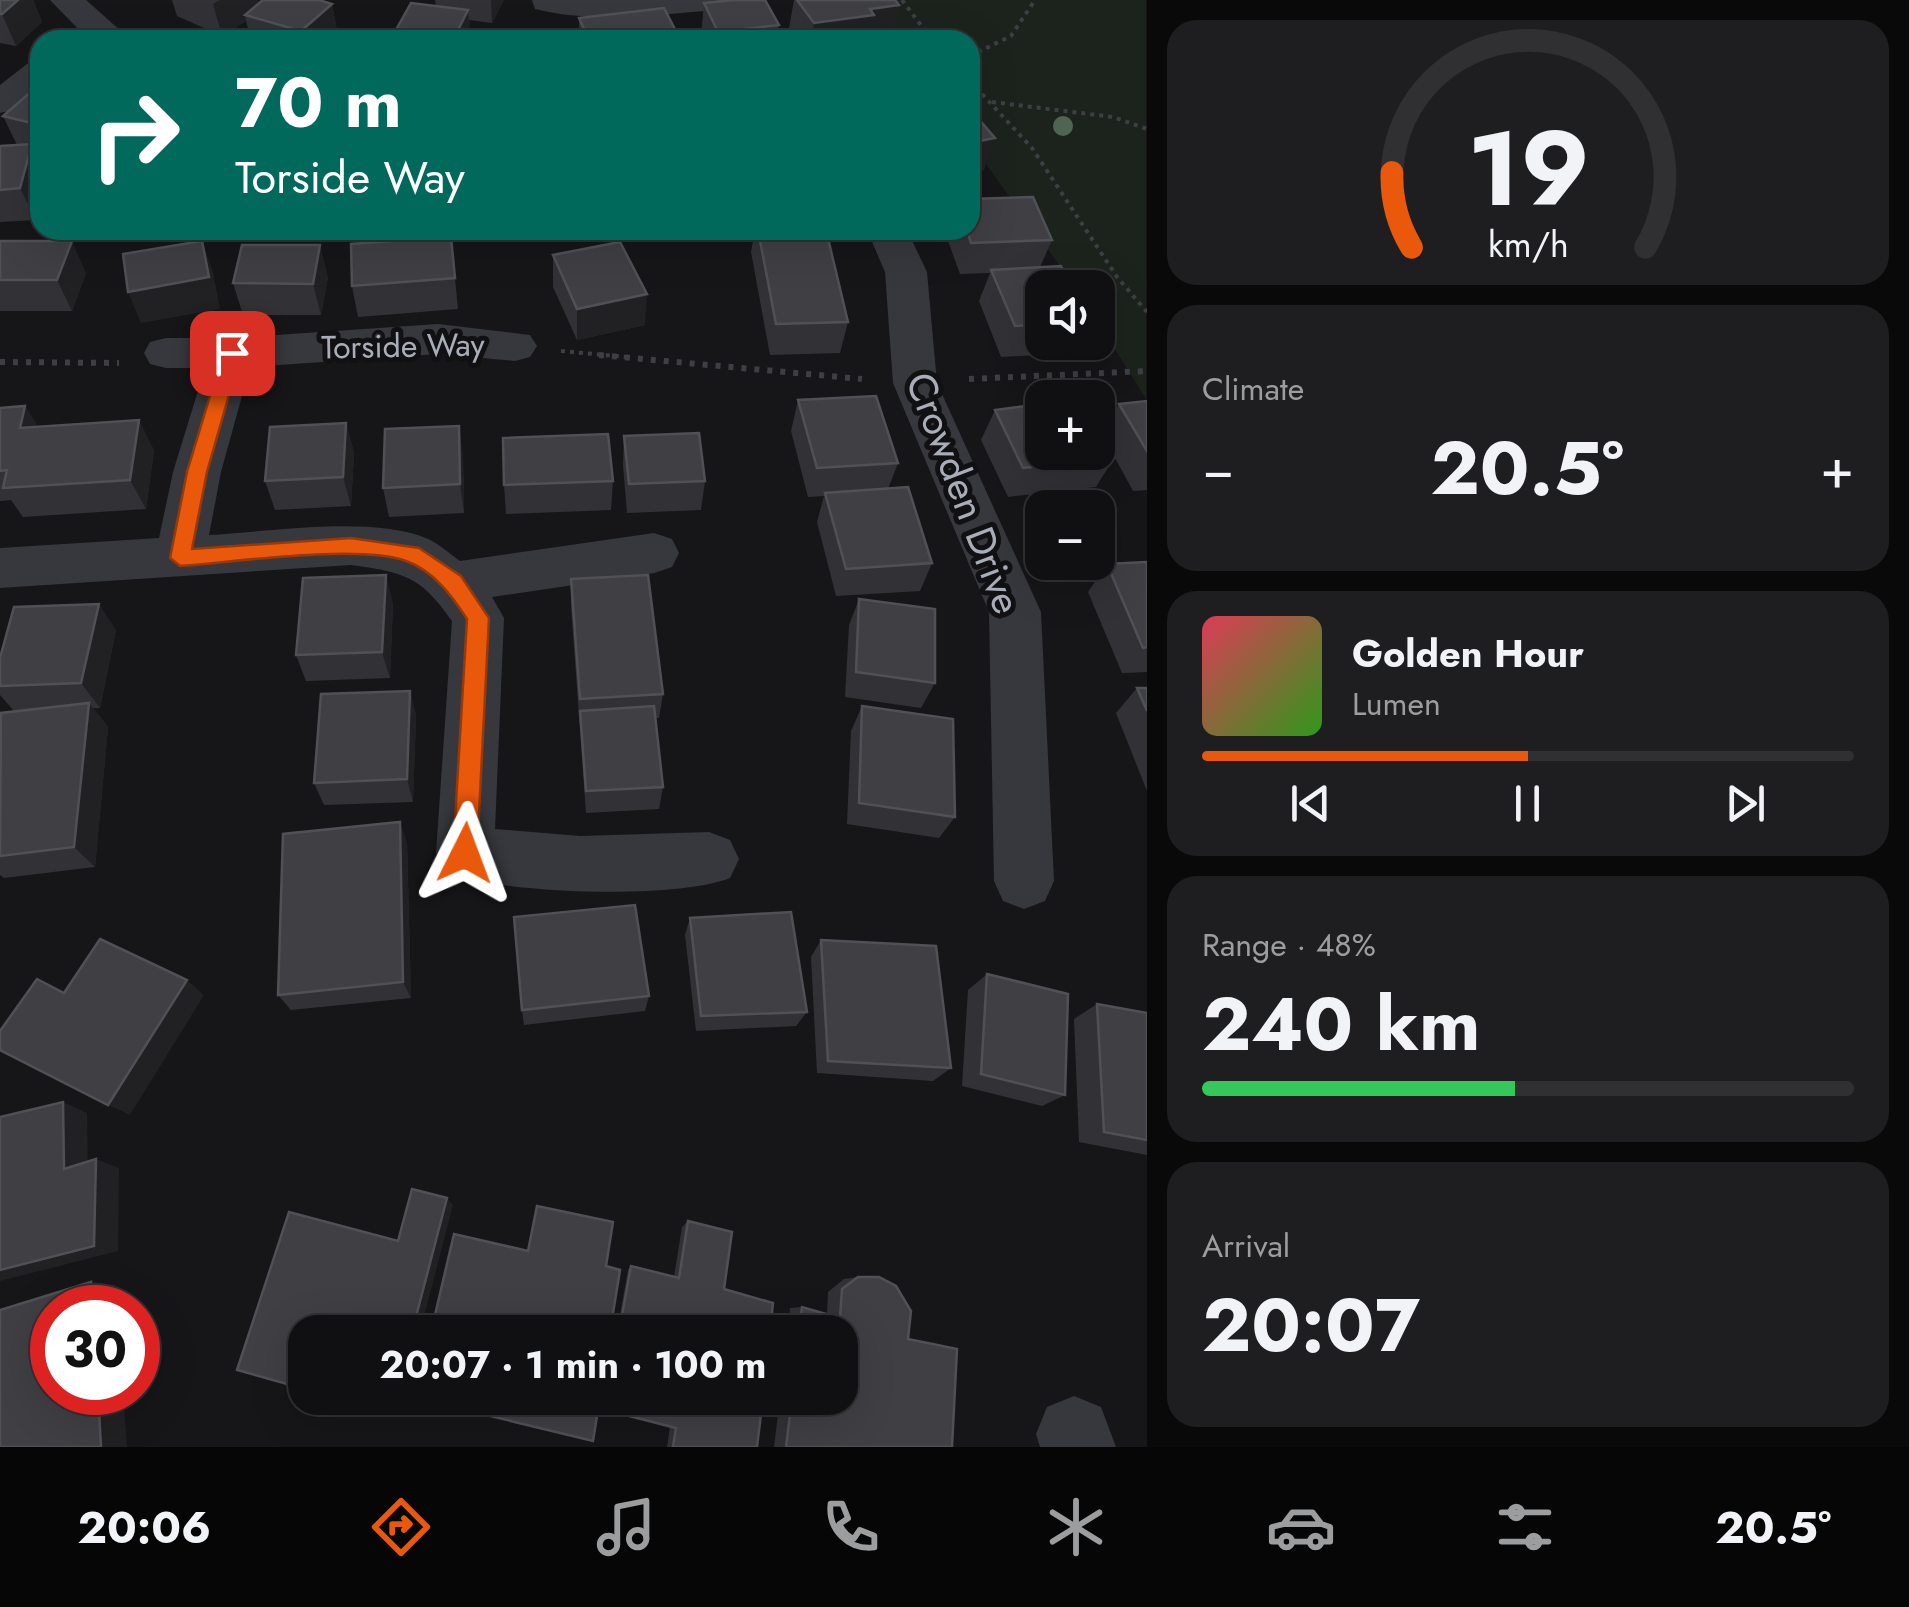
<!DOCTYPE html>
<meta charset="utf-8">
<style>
:root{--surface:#101012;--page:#1e1e20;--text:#f1f3f6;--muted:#9c9d9f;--line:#303032;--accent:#ea580c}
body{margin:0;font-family:Jost,sans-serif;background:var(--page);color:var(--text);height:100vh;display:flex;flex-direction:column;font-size:38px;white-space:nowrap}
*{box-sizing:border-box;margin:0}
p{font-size:32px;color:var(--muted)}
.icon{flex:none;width:55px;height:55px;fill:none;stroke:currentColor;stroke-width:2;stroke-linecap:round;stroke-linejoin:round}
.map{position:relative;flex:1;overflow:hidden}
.side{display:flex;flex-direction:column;gap:20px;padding:20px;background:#09090a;width:762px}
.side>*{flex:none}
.banner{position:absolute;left:30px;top:30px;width:950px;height:210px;border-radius:30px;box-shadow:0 10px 40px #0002,0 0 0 2px var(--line);background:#00695c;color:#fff;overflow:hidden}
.tools{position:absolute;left:1025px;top:270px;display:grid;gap:20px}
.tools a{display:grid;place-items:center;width:90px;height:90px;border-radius:20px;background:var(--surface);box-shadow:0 10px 40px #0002,0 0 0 2px var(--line);font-size:50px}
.speed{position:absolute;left:30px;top:1285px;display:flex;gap:20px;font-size:50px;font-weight:700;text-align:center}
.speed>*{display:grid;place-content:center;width:130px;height:130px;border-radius:50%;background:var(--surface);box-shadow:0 10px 40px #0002,0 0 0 2px var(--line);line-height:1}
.speed .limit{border:15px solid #d22;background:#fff;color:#111}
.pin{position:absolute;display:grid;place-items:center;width:85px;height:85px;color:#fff;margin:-42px;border-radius:20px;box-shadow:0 5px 15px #0006}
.me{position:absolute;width:110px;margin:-55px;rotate:3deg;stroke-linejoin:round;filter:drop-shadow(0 0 8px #0008)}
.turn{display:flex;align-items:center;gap:35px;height:210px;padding:0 40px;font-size:45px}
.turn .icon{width:130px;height:130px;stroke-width:2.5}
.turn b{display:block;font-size:70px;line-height:85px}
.big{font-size:75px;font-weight:700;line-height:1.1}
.side .widget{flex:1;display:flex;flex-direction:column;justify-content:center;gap:15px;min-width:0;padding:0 35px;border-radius:30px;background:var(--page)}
.side .dial{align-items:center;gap:0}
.dial svg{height:260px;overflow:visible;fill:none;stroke:var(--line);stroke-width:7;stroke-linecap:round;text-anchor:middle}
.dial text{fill:var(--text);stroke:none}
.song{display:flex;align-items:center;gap:30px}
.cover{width:120px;height:120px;border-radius:15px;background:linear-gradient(135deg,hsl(350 70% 55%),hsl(110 70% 35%))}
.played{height:10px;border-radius:5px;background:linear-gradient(90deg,var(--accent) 50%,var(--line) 50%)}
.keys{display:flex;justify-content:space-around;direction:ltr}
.heat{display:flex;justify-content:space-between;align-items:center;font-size:55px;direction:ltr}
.charge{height:15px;border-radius:8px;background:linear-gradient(90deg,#34c759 48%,var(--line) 0)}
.trip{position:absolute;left:288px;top:1315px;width:570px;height:100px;border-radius:30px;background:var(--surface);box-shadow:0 10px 40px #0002,0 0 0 2px var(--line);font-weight:700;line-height:100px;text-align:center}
.tabs{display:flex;height:160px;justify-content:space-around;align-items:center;background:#060607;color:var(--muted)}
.tabs .icon{width:70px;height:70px}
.tabs .current{color:var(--accent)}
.tabs b{font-size:45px;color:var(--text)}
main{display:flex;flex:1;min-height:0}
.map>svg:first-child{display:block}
.green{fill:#1c231d}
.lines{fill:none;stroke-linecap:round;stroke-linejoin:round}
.path-far1{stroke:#3d3f44;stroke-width:4;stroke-dasharray:4 5;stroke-linecap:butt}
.path{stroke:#3d3f44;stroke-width:6;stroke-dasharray:5 8;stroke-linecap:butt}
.minor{fill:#37383d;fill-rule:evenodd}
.tree{fill:#506452}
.wall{fill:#323236}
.shaded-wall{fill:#212124}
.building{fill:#3f3f44;stroke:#4f5156;stroke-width:2.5}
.route{fill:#ea580c;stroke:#983908;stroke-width:2.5}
.labels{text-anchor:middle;stroke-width:10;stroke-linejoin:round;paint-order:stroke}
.far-street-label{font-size:32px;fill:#a8adb8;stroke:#111113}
.street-label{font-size:40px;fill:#a8adb8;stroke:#111113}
</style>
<main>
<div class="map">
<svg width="1147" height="1447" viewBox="0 0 1147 1447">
<rect width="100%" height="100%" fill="#161618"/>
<!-- green -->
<polygon class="green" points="865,0 1146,0 1146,399 1098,322 1098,288 1075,287 970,142 970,40 894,40"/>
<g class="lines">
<!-- path-far1 -->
<g class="path-far1">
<polyline points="902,0 932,40"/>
<polyline points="970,56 1011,36 1035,0"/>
<polyline points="970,81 1032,148 1117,277 1147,312"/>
<polyline points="992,102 1113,117 1147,129"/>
<polyline points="561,351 626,357"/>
</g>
<!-- path -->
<g class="path">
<polyline points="599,355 862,379"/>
<polyline points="0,362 119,363"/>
<polyline points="969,379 1147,371"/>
</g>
<!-- minor -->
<g class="minor">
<polygon points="50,0 86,0 131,40 89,40"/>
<path d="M532 0H737L732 7 720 10C660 14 595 24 535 9Z"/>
<polygon points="40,61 40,89 13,110 0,113 0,85 27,64"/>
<polygon points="867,230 907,230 927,272 937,383 1041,612 1054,881 1045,901 1024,909 1003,901 994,881 989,612 893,383 885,272"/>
<path d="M438 324 530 335 537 346 530 357 515 361 438 354 250 367 221 472 209 535C270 532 372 515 428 539 439 544 450 554 460 561L654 533 672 539 679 553 672 567 654 573 492 597 504 618 495 829 580 836 709 832 730 840 739 859 730 878C675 900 500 894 444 872L436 853 452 621C421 576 403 572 351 565L0 588V548L159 538 173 472 205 368H166L150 364 144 353 150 342 166 338H232Z"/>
<polygon points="1074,1396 1101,1407 1116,1447 1040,1447 1036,1434 1047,1407"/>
</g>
</g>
<!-- trees -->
<circle class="tree" cx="1063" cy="126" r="10"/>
<!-- wall -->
<g class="wall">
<polygon points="0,0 33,0 42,22 16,46 0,43"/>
<polygon points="172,0 258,0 259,4 332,4 338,36 333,40 251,40 246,21 222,36 177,16"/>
<polygon points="435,0 504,0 492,23 469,20 470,40 393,40 392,37 436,6"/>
<polygon points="794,0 895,0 899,5 891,37 869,40 797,40 789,28"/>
<polygon points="704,3 779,25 777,40 703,40 701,35"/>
<polygon points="579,18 678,35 678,40 579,40"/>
<polygon points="40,84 40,154 36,153 40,162 40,203 36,220 0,222 0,146 17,145 3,116"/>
<polygon points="755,230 826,230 848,322 840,353 770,355 751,252"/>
<polygon points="944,230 970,230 1052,240 1040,267 1042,288 1042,342 1078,342 1073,353 1001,357 979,301 990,273 960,274"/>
<polygon points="451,237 458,309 358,317 352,286"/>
<polygon points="553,255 645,325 577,340 553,287"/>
<polygon points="86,273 72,311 0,311 0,280"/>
<polygon points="328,277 321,315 243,315 233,283"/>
<polygon points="798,400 898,463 888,489 932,563 920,591 836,596 817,522 824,496 808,497 791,431"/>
<polygon points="1147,401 1147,490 1133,491 1102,434 1119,404"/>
<polygon points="25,406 37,426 154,450 146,509 23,517 11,500 0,501 0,408"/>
<polygon points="995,410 1114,458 1096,487 1008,497 981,440"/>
<polygon points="346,423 354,453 351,506 275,510 265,481"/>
<polygon points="624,436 705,481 701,510 627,513 623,465"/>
<polygon points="463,456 464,513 389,517 383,488"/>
<polygon points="613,481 611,510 506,514 504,485"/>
<polygon points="1147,562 1147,672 1122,673 1088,592 1107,564"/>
<polygon points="571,579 663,694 659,718 655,718 663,787 659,809 586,813 571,606"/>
<polygon points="859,599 935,683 921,708 845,697 849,625"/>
<polygon points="393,603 390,678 306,681 296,655"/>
<polygon points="116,630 100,708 93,708 108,727 95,867 4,878 0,875 0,720 14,711 0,695 0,658"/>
<polygon points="1137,688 1147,688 1147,791 1116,713"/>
<polygon points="410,691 416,716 413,802 324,805 314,783"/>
<polygon points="862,706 955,817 939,838 847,824 851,731"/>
<polygon points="407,843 411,998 291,1010 278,995"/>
<polygon points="690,918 807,1012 796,1026 696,1031 685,935"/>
<polygon points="821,940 951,1068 933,1081 817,1073 811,957"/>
<polygon points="987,974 1065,1095 1042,1106 962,1086 968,990"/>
<polygon points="649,996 645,1011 524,1025 522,1010"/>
<polygon points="1097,1004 1147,1013 1147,1155 1079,1142 1074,1019"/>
<polygon points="688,1221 724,1289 770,1332 617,1332 628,1270 631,1266 674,1277 682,1227"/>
<polygon points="858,1277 908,1339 952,1447 774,1447 780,1398 840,1398 840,1332 788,1332 790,1308 802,1307 827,1314 828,1292 844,1279"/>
<polygon points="606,1398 763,1398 757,1447 667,1447 670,1427 606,1410 604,1406"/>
</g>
<!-- shaded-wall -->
<g class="shaded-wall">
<polygon points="18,0 33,0 42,22 16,46 2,14"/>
<polygon points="220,0 258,0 261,12 245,15 246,21 222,36 213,4"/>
<polygon points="491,0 504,0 492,23"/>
<polygon points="332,4 338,36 333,40 303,40 301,31"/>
<polygon points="899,5 891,37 869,40 811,40 814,23 870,9"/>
<polygon points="468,10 470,40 453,40"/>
<polygon points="678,35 678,40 638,40"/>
<polygon points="995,138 984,170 970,172 970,143"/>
<polygon points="32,144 40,162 40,203 36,220 20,188"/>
<polygon points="72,241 86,273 72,311 57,280"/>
<polygon points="202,241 213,272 220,309 141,323 128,292"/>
<polygon points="320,245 328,277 321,315 313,284"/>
<polygon points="647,294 645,325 577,340 577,309"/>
<polygon points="25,406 43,436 20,428"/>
<polygon points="139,420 154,450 146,509 130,480"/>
<polygon points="346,423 354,453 351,506 343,477"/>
<polygon points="459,426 463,456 464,513 460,484"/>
<polygon points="386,575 393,603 390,678 382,652"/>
<polygon points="99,604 116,630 100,708 81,683"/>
<polygon points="410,691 416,716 413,802 407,779"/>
<polygon points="89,703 108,727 95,867 74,847"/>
<polygon points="400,822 407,843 411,998 403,982"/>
<polygon points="187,980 204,995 130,1115 108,1105"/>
<polygon points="63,1102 87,1113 88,1177 64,1169"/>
<polygon points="96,1159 119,1168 118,1251 0,1281 0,1270"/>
<polygon points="447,1198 453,1205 420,1332 412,1332"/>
<polygon points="91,1282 115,1285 117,1308 92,1308"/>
<polygon points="98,1392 123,1392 127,1447 101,1447"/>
<polygon points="395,1398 404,1398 401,1408 391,1412"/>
</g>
<!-- building -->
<g class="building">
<polygon points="0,0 18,0 2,14 0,14"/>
<polygon points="263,0 319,0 332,4 301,31 245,15"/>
<polygon points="734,0 765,0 779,25 718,32 704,3"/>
<polygon points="797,0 895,0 899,5 870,9 874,15 814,23"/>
<polygon points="411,3 468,10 453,40 415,40 392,37"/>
<polygon points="664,8 678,35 638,40 589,40 579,18"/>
<polygon points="40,84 40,125 3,116"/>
<polygon points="970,109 995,138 970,143"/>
<polygon points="32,144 20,188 0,190 0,146"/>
<polygon points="1033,197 1052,240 971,243 967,230 970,230 970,199"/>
<polygon points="758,230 826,230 848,322 776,324"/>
<polygon points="451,237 455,278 352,286 351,244"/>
<polygon points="0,241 72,241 57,280 0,280"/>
<polygon points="202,241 209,277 128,292 123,254"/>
<polygon points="620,242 647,294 577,309 553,255"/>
<polygon points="242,245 320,245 313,284 233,283"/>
<polygon points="1061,266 1072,288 1042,288 1042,324 1015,326 991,270"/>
<polygon points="876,396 898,463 817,468 798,400"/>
<polygon points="1147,401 1147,451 1119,404"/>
<polygon points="1042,404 1042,452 1098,452 1098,428 1114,458 1023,468 995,410"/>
<polygon points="25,406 20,428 139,420 130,480 3,488 7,470 0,471 0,408"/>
<polygon points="346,423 343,477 265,481 270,427"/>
<polygon points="459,426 460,484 383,488 385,429"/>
<polygon points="699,433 705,481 629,484 624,436"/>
<polygon points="608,434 613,481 504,485 503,438"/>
<polygon points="908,487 932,563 846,569 825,493"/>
<polygon points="1147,562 1147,647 1143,648 1107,564"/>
<polygon points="386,575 382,652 296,655 303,578"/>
<polygon points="648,575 663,694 580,699 571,579"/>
<polygon points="859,599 935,609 935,683 856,672"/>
<polygon points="99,604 81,683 0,686 0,658 14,607"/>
<polygon points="1137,688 1147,688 1147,711"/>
<polygon points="410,691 407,779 314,783 321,694"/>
<polygon points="89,703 74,847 0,856 1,713"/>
<polygon points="654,706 663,787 586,791 580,711"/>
<polygon points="862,706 953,719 955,817 859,803"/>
<polygon points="400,822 403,982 278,995 283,834"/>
<polygon points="635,905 649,996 522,1010 514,917"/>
<polygon points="791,912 807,1012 701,1016 690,918"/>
<polygon points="100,939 187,980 108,1105 0,1050 0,1031 37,979 64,993"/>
<polygon points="821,940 936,946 951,1068 828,1061"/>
<polygon points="987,974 1068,994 1065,1095 981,1074"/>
<polygon points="1097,1004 1147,1013 1147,1140 1104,1132"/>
<polygon points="63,1102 64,1169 96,1159 94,1246 0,1270 0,1117"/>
<polygon points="412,1189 447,1198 412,1332 305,1332 305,1389 237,1370 289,1212 398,1241"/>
<polygon points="537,1206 613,1222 606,1266 620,1270 610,1332 431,1332 454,1234 528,1251"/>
<polygon points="688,1221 732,1232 724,1289 773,1303 770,1332 619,1332 631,1266 679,1278"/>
<polygon points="858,1277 879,1277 896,1286 911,1311 908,1339 957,1349 952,1447 786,1447 792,1398 840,1398 840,1332 799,1332 802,1307 840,1318 842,1289"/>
<polygon points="91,1282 92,1308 52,1308 52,1392 98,1392 101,1447 0,1447 0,1310"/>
<polygon points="337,1398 395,1398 391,1412"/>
<polygon points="416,1398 600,1398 593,1441"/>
<polygon points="608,1398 763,1398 757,1447 673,1447 676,1428 606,1410"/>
</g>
<!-- route -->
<path class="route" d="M232 346 241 353 207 472 192 549 351 538 419 548 461 576 489 618 477 853 474 861 465 865 456 861 453 853 467 619C452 596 434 571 406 561 358 544 235 562 180 566L170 558 187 472 223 353Z"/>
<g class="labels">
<!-- far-street labels -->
<g class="far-street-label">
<text transform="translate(403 346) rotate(-1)" y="11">Torside Way</text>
</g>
<!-- street labels -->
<g class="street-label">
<text transform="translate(964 493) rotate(69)" y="14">Crowden Drive</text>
</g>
</g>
</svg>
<div class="tools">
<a><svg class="icon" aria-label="sound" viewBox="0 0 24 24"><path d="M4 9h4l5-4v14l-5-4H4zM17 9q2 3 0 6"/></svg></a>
<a>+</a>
<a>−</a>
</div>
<div class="speed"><div class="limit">30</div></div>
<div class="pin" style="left:232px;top:353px;background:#d93025"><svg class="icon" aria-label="arrive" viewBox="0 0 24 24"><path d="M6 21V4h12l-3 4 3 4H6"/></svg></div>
<svg class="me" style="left:465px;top:853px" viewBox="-20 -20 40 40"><path d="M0-17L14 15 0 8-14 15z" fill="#ea580c" stroke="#fff" stroke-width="4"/></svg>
<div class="trip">20:07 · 1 min · 100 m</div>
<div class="banner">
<div class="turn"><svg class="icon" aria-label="right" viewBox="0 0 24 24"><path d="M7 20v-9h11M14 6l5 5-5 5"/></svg><div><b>70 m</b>Torside Way</div></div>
</div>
</div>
<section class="side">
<div class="widget dial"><svg viewBox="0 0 100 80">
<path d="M14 69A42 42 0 1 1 86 69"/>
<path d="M14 69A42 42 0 0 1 8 46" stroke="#ea580c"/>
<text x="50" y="56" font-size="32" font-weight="700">19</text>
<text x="50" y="72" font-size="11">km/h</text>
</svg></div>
<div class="widget"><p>Climate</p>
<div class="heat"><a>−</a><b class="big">20.5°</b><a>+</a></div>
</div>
<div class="widget">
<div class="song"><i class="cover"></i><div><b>Golden Hour</b><p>Lumen</p></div></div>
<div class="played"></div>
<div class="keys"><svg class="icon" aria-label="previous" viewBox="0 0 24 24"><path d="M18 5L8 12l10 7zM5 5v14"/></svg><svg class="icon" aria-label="pause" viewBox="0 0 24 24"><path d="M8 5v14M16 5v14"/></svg><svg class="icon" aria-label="next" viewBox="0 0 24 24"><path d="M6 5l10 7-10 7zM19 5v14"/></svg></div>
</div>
<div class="widget"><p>Range · 48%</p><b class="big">240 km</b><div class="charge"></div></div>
<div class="widget"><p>Arrival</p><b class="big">20:07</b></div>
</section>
</main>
<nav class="tabs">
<b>20:06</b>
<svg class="icon current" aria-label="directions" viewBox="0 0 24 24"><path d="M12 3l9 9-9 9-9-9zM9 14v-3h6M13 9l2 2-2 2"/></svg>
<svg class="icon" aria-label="music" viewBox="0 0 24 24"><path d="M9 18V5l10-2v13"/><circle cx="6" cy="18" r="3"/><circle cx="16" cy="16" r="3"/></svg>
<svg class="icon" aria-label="phone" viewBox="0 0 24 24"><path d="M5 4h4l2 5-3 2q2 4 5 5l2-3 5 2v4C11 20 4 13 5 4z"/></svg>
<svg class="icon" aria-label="climate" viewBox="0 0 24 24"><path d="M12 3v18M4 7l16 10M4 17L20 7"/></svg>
<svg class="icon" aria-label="car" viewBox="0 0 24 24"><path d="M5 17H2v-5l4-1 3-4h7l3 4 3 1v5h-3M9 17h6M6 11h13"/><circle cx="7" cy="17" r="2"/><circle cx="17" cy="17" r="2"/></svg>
<svg class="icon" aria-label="filters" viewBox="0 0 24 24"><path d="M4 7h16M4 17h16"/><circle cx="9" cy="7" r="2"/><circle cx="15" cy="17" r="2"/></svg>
<b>20.5°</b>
</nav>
